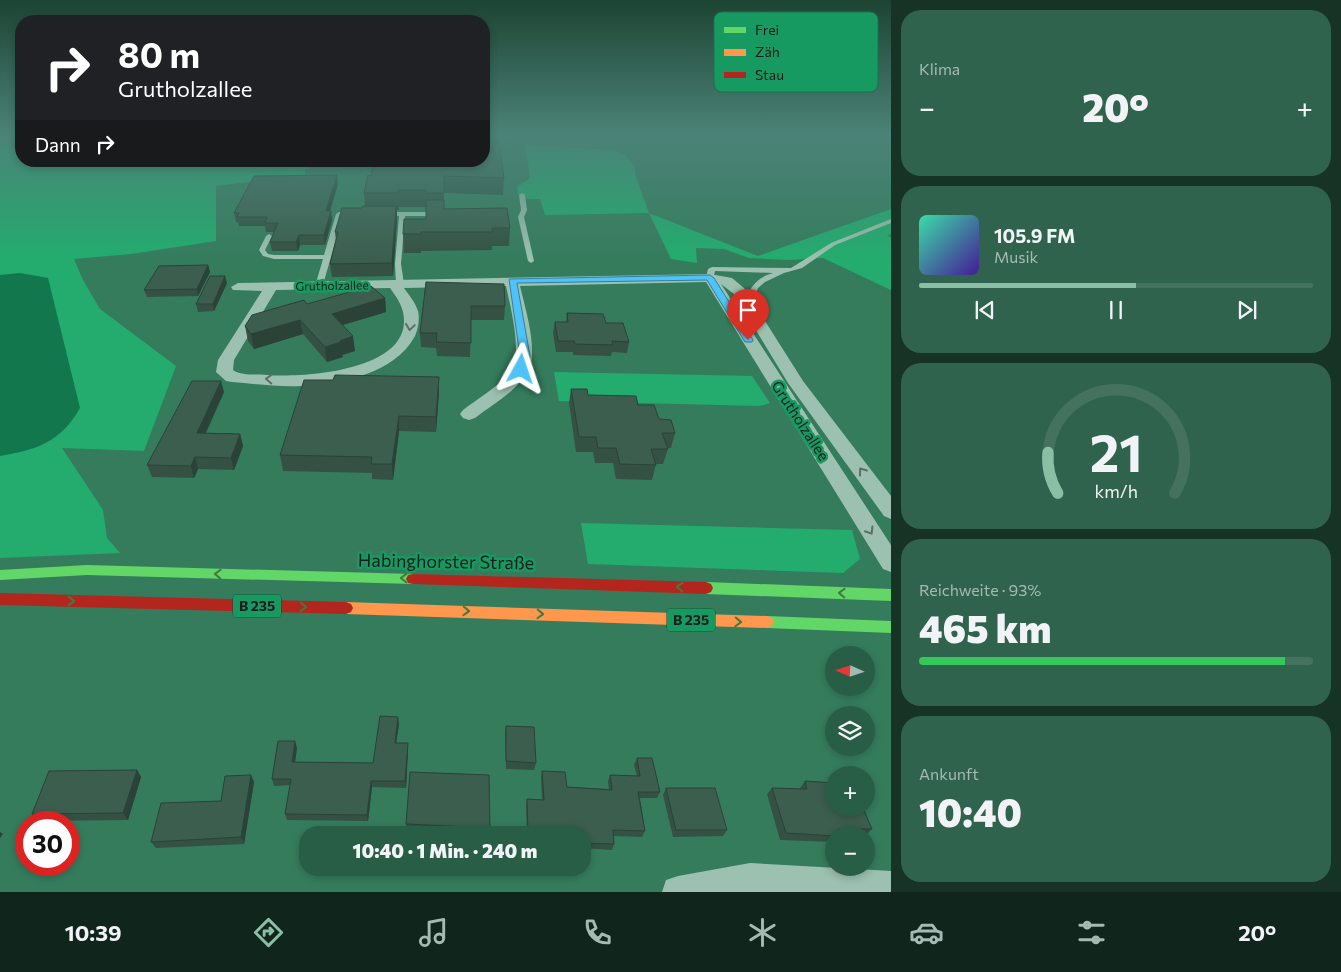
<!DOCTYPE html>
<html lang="de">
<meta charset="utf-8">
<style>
:root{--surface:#285d46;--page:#30634d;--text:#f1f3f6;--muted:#a5bab3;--line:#44725f;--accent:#8abfa5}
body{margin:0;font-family:Commissioner,sans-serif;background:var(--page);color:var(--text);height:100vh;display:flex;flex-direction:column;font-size:19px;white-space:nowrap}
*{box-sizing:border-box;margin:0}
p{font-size:16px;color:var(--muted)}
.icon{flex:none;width:28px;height:28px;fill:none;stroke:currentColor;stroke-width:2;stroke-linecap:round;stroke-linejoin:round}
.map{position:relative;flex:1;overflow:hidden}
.drawer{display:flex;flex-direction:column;gap:10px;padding:10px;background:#163326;width:450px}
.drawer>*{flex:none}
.top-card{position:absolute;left:15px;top:15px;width:475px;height:152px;border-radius:20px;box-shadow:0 2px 8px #0003;background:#202124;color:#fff;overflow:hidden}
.needle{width:32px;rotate:273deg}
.buttons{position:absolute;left:825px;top:646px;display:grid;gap:10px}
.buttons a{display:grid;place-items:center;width:50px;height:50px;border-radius:50%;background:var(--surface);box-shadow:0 2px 8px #0003;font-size:25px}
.speed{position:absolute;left:15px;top:811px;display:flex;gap:10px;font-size:25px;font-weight:700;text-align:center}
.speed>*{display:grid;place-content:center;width:65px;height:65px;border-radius:50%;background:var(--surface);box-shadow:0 2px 8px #0003;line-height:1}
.speed .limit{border:8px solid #d22;background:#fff;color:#111}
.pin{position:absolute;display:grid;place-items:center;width:42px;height:42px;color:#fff;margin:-51px -21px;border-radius:50% 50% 50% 0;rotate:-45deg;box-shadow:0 0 5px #0007}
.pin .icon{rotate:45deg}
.me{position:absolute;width:55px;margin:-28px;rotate:5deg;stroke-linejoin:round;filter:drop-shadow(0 0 4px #0008)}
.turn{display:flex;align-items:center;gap:18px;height:105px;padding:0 20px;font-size:22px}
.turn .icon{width:65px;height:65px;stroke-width:2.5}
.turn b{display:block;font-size:35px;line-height:42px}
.then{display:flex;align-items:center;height:48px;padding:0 20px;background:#0003;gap:10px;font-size:19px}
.big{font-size:38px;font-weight:800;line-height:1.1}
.drawer .widget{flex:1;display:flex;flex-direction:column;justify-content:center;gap:8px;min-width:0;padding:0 18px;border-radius:20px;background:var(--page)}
.drawer .dial{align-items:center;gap:0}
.dial svg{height:130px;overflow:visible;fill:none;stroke:var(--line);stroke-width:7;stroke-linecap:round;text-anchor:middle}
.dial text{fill:var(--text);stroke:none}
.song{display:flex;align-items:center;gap:15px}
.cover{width:60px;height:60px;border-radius:8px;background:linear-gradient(135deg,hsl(160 70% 55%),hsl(260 70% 35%))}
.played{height:5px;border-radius:2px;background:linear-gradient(90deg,var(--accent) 55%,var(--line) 55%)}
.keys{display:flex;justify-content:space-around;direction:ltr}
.heat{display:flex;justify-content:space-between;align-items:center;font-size:28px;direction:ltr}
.charge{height:8px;border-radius:4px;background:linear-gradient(90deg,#34c759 93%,var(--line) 0)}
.trip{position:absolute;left:299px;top:826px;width:292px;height:50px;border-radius:20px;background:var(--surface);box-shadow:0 2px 8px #0003;font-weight:800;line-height:50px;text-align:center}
.tab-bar{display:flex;height:80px;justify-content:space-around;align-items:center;background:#10251c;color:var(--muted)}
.tab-bar .icon{width:35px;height:35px}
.tab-bar .on{color:var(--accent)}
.tab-bar b{font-size:22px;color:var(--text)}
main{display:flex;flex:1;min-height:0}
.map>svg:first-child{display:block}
.green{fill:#23ac6e}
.water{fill:#12774d}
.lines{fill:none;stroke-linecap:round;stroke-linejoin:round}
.lane{fill:#9cc1b0;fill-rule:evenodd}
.street{fill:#9cc1b0;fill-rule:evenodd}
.fast{fill:#63d668;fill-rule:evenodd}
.slow{fill:#ff974d;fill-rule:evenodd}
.jam{fill:#b3261e;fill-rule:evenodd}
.wall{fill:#345144}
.shaded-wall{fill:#2a4237}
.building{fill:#3c5e4f;stroke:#2a4237}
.oneway{stroke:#5c6f66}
.oneway2{stroke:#407a42}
.route{fill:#4fc3f7;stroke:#337fa1}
.labels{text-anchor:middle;stroke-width:5;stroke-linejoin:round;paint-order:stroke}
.far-street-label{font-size:12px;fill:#1d1d1d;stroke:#179a61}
.shield{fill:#179a61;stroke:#1b4231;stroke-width:1}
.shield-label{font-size:14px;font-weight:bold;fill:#1d1d1d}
.street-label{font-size:15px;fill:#1d1d1d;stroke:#179a61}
.near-street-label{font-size:18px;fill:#1d1d1d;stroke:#179a61}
.key{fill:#179a61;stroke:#19744d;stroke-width:1}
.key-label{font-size:14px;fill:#1d1d1d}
</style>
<main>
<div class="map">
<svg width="891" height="892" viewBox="0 0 891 892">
<rect width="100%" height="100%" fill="#357c5d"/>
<!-- green -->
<g class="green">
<polygon points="0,134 21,134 21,161 300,161 311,168 305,170 305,175 216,186 216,241 131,254 74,259 83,280 100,309 176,366 144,451 62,448 103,510 107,538 120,553 0,558"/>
<polygon points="525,145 615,150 626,156 634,166 636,177 649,213 758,256 891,209 891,234 887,236 891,237 891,290 823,258 790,260 749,258 724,249 696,248 697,263 671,259 649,213 545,215 540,199 527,199 518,194 517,187 529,179 530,176"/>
<polygon points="554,372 752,376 770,403 760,406 559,401"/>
<polygon points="581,523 852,530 860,559 843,573 588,564"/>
</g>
<!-- water -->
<path class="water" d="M20 273 48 278 80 408C61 442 36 450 0 456V275Z"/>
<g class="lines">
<!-- lane -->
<g class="lane">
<polygon points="522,193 525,195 527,210 524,217 534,261 531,263 528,261 518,217 521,210 519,195"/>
<polygon points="353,212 355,213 355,215 342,216 331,257 322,288 319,288 315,286 323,259 274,259 263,256 259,250 266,236 269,234 272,236 265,250 268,254 274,255 324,255 336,214 339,212"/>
<polygon points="385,212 438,212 441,214 438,216 405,216 401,264 404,284 400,286 396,284 395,264 399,216 383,215 383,213"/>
<path d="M891 219V223L835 245 802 268 784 273 765 282 758 288 751 307H745L744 305C749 288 756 278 773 273L715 271 713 280 706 278 708 269 712 267 791 268 831 243Z"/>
</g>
<!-- street -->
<g class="street">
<path d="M710 274 732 278 744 288 803 381 891 496V519L884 516 788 383 734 294 721 284 891 545V572L883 569 706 282 520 286C525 307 538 349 529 369 519 390 493 404 475 418L469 420 463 418 460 414 463 410C478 398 499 387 511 370 523 354 510 305 506 286L404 288C409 295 415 302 418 311 420 319 418 329 415 336 395 374 340 384 301 386 278 387 255 384 232 382L226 381 216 372 218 360 262 291 233 290 231 287 238 283ZM390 288C395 295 401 303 403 312 416 371 303 378 267 375 256 374 241 376 233 370L234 360 276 290Z"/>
<polygon points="750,863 891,871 891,892 662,892 666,880 678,876"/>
</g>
<!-- fast -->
<g class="fast">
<polygon points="87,565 413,574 418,575 420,579 418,583 413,584 87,575 0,580 0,570"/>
<polygon points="706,582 891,589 891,601 706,594 701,592 699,588 701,584"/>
<polygon points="767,616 891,621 891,633 767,628 762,626 760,622 762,618"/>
</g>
<!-- slow -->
<polygon class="slow" points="346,602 767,616 772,618 774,622 772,626 767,628 346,614 341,612 339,608 341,604"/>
<!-- jam -->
<g class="jam">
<polygon points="413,574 706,582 711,584 713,588 711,592 706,594 413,584 408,583 406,579 408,575"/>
<polygon points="0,593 346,602 351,604 353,608 351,612 346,614 0,605"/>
</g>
</g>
<!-- wall -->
<g class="wall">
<polygon points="496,142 504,178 503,195 444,193 444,209 510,228 509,246 492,246 492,250 421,251 421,253 404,253 403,234 426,219 426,207 399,207 399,210 397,210 397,218 393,276 332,277 330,264 336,241 335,232 365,206 364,193 371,176"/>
<polygon points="338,184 330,211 332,220 325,245 300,245 298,251 272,251 270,242 274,232 266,232 265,226 239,226 238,222 236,222 234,213"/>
<polygon points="208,265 210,272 198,296 147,297 144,290"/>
<polygon points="426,282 505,306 504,320 471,320 470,357 437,356 436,348 421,347 420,333"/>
<polygon points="227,283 214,311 198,312 196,304"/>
<polygon points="385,298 386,312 342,325 355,351 342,355 343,357 327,362 303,334 254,349 248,341 245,326 307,304"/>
<polygon points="567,313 606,323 629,342 627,353 612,352 611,356 573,355 573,352 556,352 553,333 555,322 566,322"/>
<polygon points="571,389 588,395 638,405 659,419 675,433 671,448 667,448 668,449 663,464 656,464 652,480 616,479 613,463 595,463 593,452 576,452 569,403"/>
<polygon points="224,392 206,433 240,434 243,446 234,470 198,469 194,478 152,477 147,465"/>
<polygon points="439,392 436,432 399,431 393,480 372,479 372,473 283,471 280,455"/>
<polygon points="399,724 396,743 408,750 406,788 372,787 368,821 287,820 285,814 290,785 274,786 272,779 297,748 295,762 373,763"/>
<polygon points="506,726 536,763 534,770 506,769 505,733"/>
<polygon points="637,758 660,792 657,798 640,798 645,831 642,837 613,836 614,844 612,850 582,848 582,835 527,835 526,806 527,799 542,800 541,777 542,771 567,787 609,789 608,781 610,775 637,776 634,765"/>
<polygon points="137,770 141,777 128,820 38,821 32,814"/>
<polygon points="251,775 254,782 244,844 156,848 151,842 221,801"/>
<polygon points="805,781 834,808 872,829 866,835 834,835 834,842 780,840 767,794 772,788 800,789 800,788"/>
<polygon points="666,788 727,830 723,836 673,837 663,795"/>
<polygon points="406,824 490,828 489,835 406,831"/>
</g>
<!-- shaded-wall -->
<g class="shaded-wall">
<polygon points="337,175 338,184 327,221 326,211"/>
<polygon points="396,206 397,218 393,276 392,263"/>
<polygon points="331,211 332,220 325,245 324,235"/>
<polygon points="299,235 300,245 298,251 296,242"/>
<polygon points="208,265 210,272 198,296 197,289"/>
<polygon points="225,276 227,283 214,311 213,304"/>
<polygon points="385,298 386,312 333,328 332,314"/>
<polygon points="300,320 303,334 254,349 251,334"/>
<polygon points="353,336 355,351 342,355 343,357 327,362 325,347 340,341"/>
<polygon points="439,377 439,392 436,432 436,417"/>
<polygon points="221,381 224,392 200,445 197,433"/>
<polygon points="399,416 399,431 393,480 392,464"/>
<polygon points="240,434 243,446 234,470 231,458"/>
<polygon points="195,457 198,469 194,478 191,466"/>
<polygon points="398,717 399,724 395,750 395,743"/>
<polygon points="295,741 297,748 294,769 292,762"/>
<polygon points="408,743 408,750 406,788 405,781"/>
<polygon points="137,770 141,777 128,820 123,813"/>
<polygon points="251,775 254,782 244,844 241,837"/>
<polygon points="371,781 372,787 368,821 367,815"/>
<polygon points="0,832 3,834 0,838"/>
</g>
<!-- building -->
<g class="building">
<polygon points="484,134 494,134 496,142 499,142 504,178 444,176 444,193 426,193 426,190 398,190 398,193 364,193 368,175 371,176 374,161 484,161"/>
<polygon points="337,175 326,211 331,211 324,235 299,235 296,242 270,242 278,223 265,223 267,217 237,217 239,213 234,213 254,176"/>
<polygon points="426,200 444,200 444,209 507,208 510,228 492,228 493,232 421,232 421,234 403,234 404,219 426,219"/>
<polygon points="363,206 396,206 392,263 330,264 338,232 335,232 342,208 362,208"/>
<polygon points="208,265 197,289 144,290 159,266"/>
<polygon points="210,276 225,276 213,304 196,304"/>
<polygon points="426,282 504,284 505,306 471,306 471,343 436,342 437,333 420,333"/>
<polygon points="371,286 385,298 332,314 353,336 340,341 341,342 325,347 300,320 251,334 245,326 252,315 304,300 307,304"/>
<polygon points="567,313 603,314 606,323 623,323 629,342 612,341 613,345 575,344 574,341 558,341 555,322 568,322"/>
<polygon points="335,375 439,377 436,417 399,416 392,464 371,464 372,457 280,455 304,380 333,380"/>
<polygon points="192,381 221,381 197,433 240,434 231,458 195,457 191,466 147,465"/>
<polygon points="571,389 587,389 588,395 636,396 638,405 654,405 659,419 671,420 675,433 662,433 668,449 651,449 656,465 620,464 616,448 598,448 596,437 579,437"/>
<polygon points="380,716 398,717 395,743 408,743 405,781 371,781 367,815 285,814 291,779 272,779 278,741 295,741 292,762 373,763"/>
<polygon points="506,726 534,727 536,763 506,761"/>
<polygon points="637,758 652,758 660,792 638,792 645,831 613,830 614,844 582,843 582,835 528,835 527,799 544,800 542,771 565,772 567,787 612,790 610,775 640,776"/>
<polygon points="137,770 123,813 32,814 49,771"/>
<polygon points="410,772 489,775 490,828 406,824"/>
<polygon points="251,775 241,837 151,842 161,803 221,801 225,776"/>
<polygon points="805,781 834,783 834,808 863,808 872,829 838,829 840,835 834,835 834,836 786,833 772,788 807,789"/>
<polygon points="666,788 715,788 727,830 676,830"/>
</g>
<!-- one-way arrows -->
<defs><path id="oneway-chevron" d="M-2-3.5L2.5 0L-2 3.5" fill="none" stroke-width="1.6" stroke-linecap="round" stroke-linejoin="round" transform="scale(1.25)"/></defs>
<g class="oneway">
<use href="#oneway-chevron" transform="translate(410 327) rotate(98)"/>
<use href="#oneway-chevron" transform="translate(269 379) rotate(-177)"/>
<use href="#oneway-chevron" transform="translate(862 471) rotate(-126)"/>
<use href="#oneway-chevron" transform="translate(870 531) rotate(58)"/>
</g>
<g class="oneway2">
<use href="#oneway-chevron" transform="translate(218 574) rotate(-178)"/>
<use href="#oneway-chevron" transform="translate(404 578) rotate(-179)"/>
<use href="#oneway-chevron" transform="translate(680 587) rotate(-178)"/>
<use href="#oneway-chevron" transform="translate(842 593) rotate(-178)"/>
<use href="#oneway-chevron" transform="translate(71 601) rotate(2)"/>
<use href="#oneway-chevron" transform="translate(303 607) rotate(2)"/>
<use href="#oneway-chevron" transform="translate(466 611) rotate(2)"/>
<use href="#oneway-chevron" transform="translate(540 614) rotate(2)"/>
<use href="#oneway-chevron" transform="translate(738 622) rotate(2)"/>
</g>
<!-- sky -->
<linearGradient id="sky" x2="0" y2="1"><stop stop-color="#1d4433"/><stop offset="0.52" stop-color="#4b8378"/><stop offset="1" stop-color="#4b8378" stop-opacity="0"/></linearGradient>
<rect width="891" height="259" fill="url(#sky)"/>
<!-- route -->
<polygon class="route" points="710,275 714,278 753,340 752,342 745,342 707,280 517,283 530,356 524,371 517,371 516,369 520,356 509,279"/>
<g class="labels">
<!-- far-street labels -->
<g class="far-street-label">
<text transform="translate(332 286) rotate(-1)" y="4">Grutholzallee</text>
</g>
<!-- shield labels -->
<g class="shield">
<rect x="233" y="594.5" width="48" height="23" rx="4"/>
<rect x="667" y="608.5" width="48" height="23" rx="4"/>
</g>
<g class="shield-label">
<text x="257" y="611">B 235</text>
<text x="691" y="625">B 235</text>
</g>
<!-- street labels -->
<g class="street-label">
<text transform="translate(800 421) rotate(57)" y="5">Grutholzallee</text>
</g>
<!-- near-street labels -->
<g class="near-street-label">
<text transform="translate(446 562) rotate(1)" y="6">Habinghorster Straße</text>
</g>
</g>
<!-- legend -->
<rect x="714" y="12" width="164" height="80" rx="8" class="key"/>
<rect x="724" y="27" width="22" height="6" fill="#63d668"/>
<rect x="724" y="49" width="22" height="7" fill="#ff974d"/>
<rect x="724" y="72" width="22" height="6" fill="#b3261e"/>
<g class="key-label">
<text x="755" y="35">Frei</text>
<text x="755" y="57">Zäh</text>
<text x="755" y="80">Stau</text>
</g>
</svg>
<div class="buttons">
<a><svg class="needle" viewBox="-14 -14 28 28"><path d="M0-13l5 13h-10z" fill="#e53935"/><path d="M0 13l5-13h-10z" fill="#a5bab3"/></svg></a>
<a><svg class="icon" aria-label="layers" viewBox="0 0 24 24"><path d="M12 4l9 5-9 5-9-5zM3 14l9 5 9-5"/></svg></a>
<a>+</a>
<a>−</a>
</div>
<div class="speed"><div class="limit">30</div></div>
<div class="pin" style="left:748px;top:340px;background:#d93025"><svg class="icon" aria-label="arrive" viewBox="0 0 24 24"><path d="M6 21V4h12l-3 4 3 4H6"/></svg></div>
<svg class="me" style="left:521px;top:369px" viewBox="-20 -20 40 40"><path d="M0-17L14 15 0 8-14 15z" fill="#4fc3f7" stroke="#fff" stroke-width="4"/></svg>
<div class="trip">10:40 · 1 Min. · 240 m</div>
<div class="top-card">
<div class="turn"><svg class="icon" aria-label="right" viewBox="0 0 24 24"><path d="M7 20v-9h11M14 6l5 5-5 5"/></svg><div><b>80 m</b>Grutholzallee</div></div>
<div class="then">Dann<svg class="icon" aria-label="right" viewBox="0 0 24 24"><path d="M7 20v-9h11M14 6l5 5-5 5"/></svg></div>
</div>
</div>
<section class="drawer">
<div class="widget"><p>Klima</p>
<div class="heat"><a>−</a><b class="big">20°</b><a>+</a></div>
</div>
<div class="widget">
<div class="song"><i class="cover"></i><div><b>105.9 FM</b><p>Musik</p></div></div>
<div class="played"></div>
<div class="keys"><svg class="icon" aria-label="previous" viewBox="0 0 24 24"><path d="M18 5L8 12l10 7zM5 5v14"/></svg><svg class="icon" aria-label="pause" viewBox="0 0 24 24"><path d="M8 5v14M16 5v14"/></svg><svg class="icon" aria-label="next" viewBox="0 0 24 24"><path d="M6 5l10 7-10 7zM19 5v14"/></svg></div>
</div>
<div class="widget dial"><svg viewBox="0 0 100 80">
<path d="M14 69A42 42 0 1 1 86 69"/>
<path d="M14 69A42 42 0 0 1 8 44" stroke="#8abfa5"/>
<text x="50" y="56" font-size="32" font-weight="700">21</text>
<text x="50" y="72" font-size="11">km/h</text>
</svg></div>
<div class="widget"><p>Reichweite · 93%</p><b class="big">465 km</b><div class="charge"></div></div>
<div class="widget"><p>Ankunft</p><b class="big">10:40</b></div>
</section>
</main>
<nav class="tab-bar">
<b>10:39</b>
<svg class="icon on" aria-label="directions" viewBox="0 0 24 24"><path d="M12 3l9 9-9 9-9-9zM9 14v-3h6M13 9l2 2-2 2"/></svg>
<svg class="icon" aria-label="music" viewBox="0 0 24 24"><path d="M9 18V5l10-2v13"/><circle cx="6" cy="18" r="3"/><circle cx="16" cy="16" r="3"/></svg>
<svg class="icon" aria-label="phone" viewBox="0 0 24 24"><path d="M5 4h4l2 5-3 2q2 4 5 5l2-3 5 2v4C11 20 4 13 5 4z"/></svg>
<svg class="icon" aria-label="climate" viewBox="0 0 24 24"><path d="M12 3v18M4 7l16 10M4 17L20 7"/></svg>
<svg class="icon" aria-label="car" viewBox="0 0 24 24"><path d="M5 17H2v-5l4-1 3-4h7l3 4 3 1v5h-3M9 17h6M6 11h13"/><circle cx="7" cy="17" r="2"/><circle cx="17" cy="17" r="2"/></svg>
<svg class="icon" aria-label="filters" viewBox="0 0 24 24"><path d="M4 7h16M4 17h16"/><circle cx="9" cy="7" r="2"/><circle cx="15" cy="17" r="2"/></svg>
<b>20°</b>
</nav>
